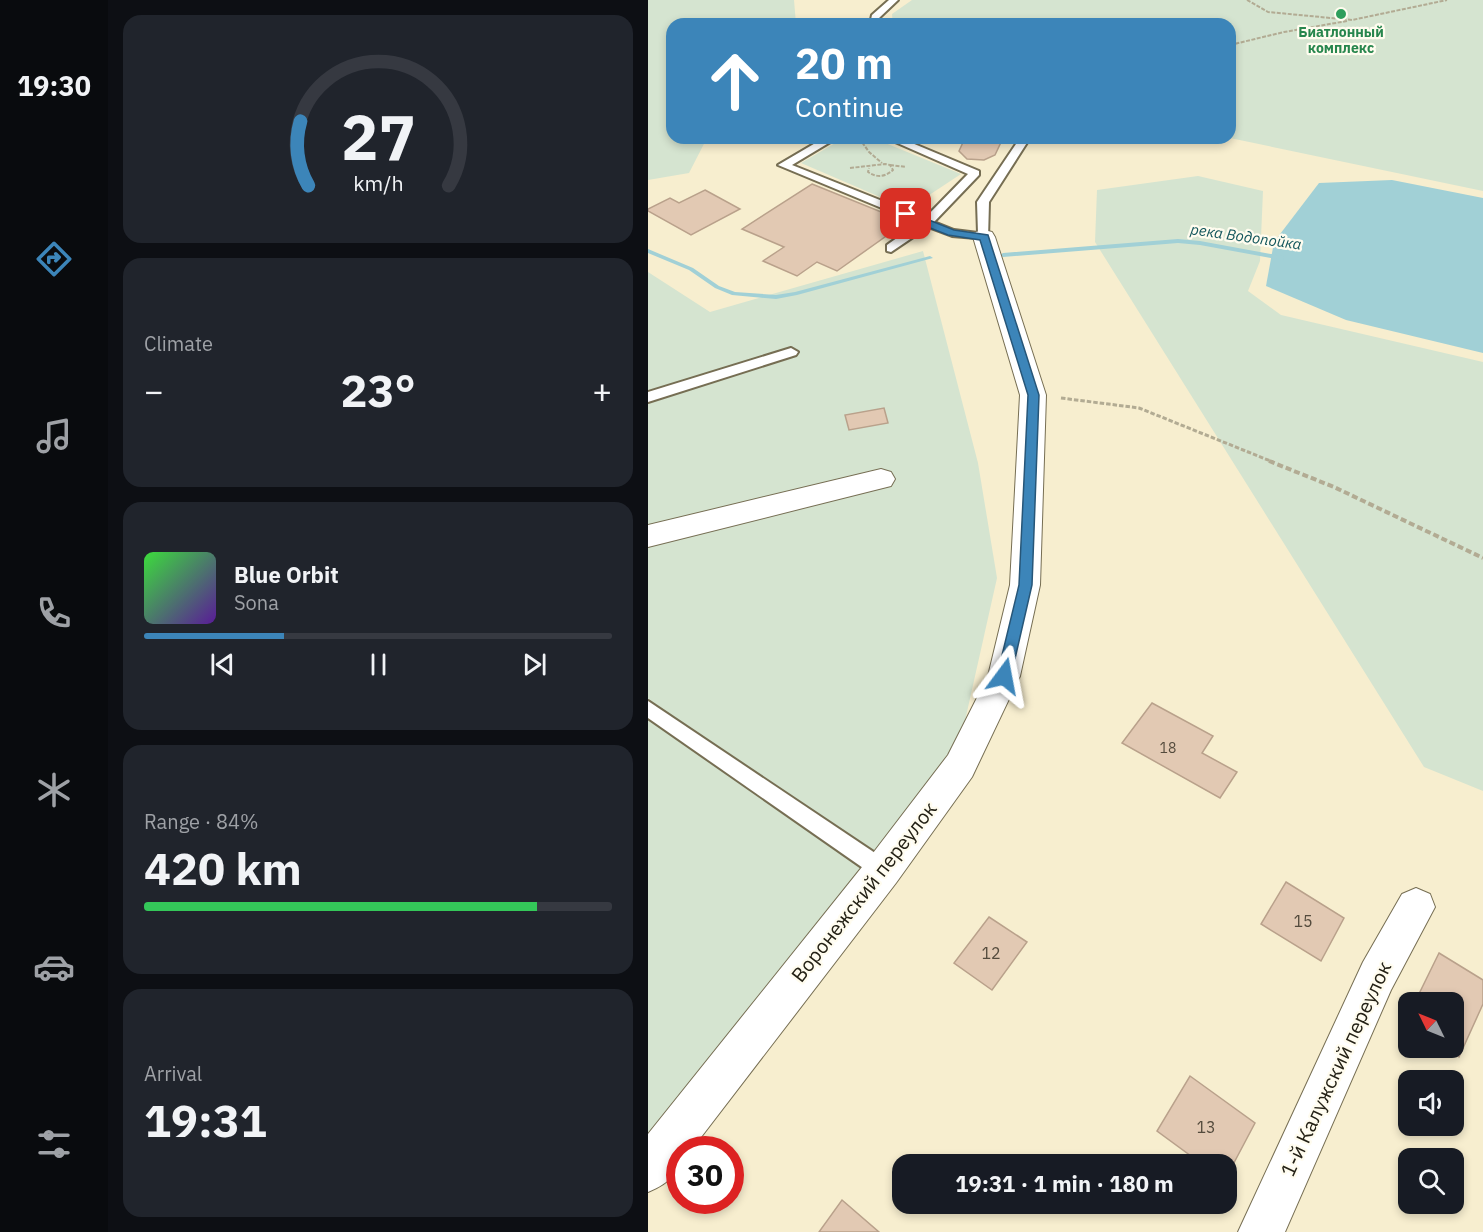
<!DOCTYPE html>
<meta charset="utf-8">
<style>
:root{--surface:#171b24;--page:#20242c;--text:#f1f3f6;--muted:#9ea1a6;--line:#363941;--accent:#3c85b9}
body{margin:0;font-family:"IBM Plex Sans",sans-serif;background:var(--page);color:var(--text);height:100vh;display:flex;flex-direction:column;font-size:22px;white-space:nowrap}
*{box-sizing:border-box;margin:0}
p{font-size:20px;color:var(--muted)}
.icon{flex:none;width:33px;height:33px;fill:none;stroke:currentColor;stroke-width:2;stroke-linecap:round;stroke-linejoin:round}
.map{position:relative;flex:1;overflow:hidden}
.side{display:flex;flex-direction:column;gap:15px;padding:15px;background:#0d0f14;width:540px}
.side>*{flex:none}
.top-card{position:absolute;left:18px;top:18px;width:570px;height:126px;border-radius:18px;box-shadow:0 3px 9px #0003;background:#3c85b9;color:#fff;overflow:hidden}
.needle{width:39px;rotate:313deg}
.buttons{position:absolute;left:750px;top:992px;display:grid;gap:12px}
.buttons a{display:grid;place-items:center;width:66px;height:66px;border-radius:12px;background:var(--surface);box-shadow:0 3px 9px #0003;font-size:30px}
.speed{position:absolute;left:18px;top:1136px;display:flex;gap:12px;font-size:30px;font-weight:700;text-align:center}
.speed>*{display:grid;place-content:center;width:78px;height:78px;border-radius:50%;background:var(--surface);box-shadow:0 3px 9px #0003;line-height:1}
.speed .limit{border:9px solid #d22;background:#fff;color:#111}
.pin{position:absolute;display:grid;place-items:center;width:51px;height:51px;color:#fff;margin:-26px;border-radius:12px;box-shadow:0 3px 9px #0006}
.me{position:absolute;width:66px;margin:-33px;rotate:13deg;stroke-linejoin:round;filter:drop-shadow(0 0 4px #0008)}
.turn{display:flex;align-items:center;gap:21px;height:126px;padding:0 30px;font-size:27px}
.turn .icon{width:78px;height:78px;stroke-width:2.5}
.turn b{display:block;font-size:42px;line-height:51px}
.big{font-size:45px;font-weight:700;line-height:1.1}
.side .widget{flex:1;display:flex;flex-direction:column;justify-content:center;gap:9px;min-width:0;padding:0 21px;border-radius:18px;background:var(--page)}
.side .dial{align-items:center;gap:0}
.dial svg{height:156px;overflow:visible;fill:none;stroke:var(--line);stroke-width:7;stroke-linecap:round;text-anchor:middle}
.dial text{fill:var(--text);stroke:none}
.song{display:flex;align-items:center;gap:18px}
.cover{width:72px;height:72px;border-radius:9px;background:linear-gradient(135deg,hsl(120 70% 55%),hsl(270 70% 35%))}
.played{height:6px;border-radius:3px;background:linear-gradient(90deg,var(--accent) 30%,var(--line) 30%)}
.keys{display:flex;justify-content:space-around;direction:ltr}
.heat{display:flex;justify-content:space-between;align-items:center;font-size:33px;direction:ltr}
.charge{height:9px;border-radius:4px;background:linear-gradient(90deg,#34c759 84%,var(--line) 0)}
.trip{position:absolute;left:244px;top:1154px;width:345px;height:60px;border-radius:18px;background:var(--surface);box-shadow:0 3px 9px #0003;font-weight:700;line-height:60px;text-align:center}
main{display:flex;flex:1;min-height:0}
.tabs{display:flex;flex-direction:column;width:108px;justify-content:space-around;align-items:center;background:#090b0e;color:var(--muted)}
.tabs .icon{width:42px;height:42px}
.tabs .on{color:var(--accent)}
.tabs b{font-size:27px;color:var(--text)}
.map>svg:first-child{display:block}
.green{fill:#d5e4d0}
.water{fill:#a1d0d6}
.lines{fill:none;stroke-linecap:round;stroke-linejoin:round}
.stream{fill:#a1d0d6;fill-rule:evenodd}
.building{fill:#e2c9b3;stroke:#b9a18b;stroke-width:1.5}
.service-casing{stroke:#766e53;stroke-width:4}
.minor-casing{stroke:#766e53;stroke-width:2}
.path-far2{stroke:#b2ab93;stroke-width:2;stroke-dasharray:4 1.5;stroke-linecap:butt}
.path-far1{stroke:#b2ab93;stroke-width:3;stroke-dasharray:4.5 2;stroke-linecap:butt}
.path{stroke:#b2ab93;stroke-width:4;stroke-dasharray:6 3;stroke-linecap:butt}
.service{fill:#fff;fill-rule:evenodd}
.minor{fill:#fff;fill-rule:evenodd}
.route{fill:#3c85b9;stroke:#275678;stroke-width:1.5}
.leisure-dot{fill:#2e9e5b;stroke:#fffcef;stroke-width:2}
.labels{text-anchor:middle;stroke-width:4.5;stroke-linejoin:round;paint-order:stroke}
.far-leisure-label{font-size:14px;font-weight:bold;fill:#27864d;stroke:#fffcef}
.number-label{font-size:14px;fill:#544b3d}
.far-water-label{font-size:15px;font-style:italic;fill:#12555b;stroke:#fffcef}
.near-number-label{font-size:16px;fill:#544b3d}
.near-street-label{font-size:20px;fill:#242116;stroke:#fffcef}
</style>
<main>
<nav class="tabs">
<b>19:30</b>
<svg class="icon on" aria-label="directions" viewBox="0 0 24 24"><path d="M12 3l9 9-9 9-9-9zM9 14v-3h6M13 9l2 2-2 2"/></svg>
<svg class="icon" aria-label="music" viewBox="0 0 24 24"><path d="M9 18V5l10-2v13"/><circle cx="6" cy="18" r="3"/><circle cx="16" cy="16" r="3"/></svg>
<svg class="icon" aria-label="phone" viewBox="0 0 24 24"><path d="M5 4h4l2 5-3 2q2 4 5 5l2-3 5 2v4C11 20 4 13 5 4z"/></svg>
<svg class="icon" aria-label="climate" viewBox="0 0 24 24"><path d="M12 3v18M4 7l16 10M4 17L20 7"/></svg>
<svg class="icon" aria-label="car" viewBox="0 0 24 24"><path d="M5 17H2v-5l4-1 3-4h7l3 4 3 1v5h-3M9 17h6M6 11h13"/><circle cx="7" cy="17" r="2"/><circle cx="17" cy="17" r="2"/></svg>
<svg class="icon" aria-label="filters" viewBox="0 0 24 24"><path d="M4 7h16M4 17h16"/><circle cx="9" cy="7" r="2"/><circle cx="15" cy="17" r="2"/></svg>
</nav>
<section class="side">
<div class="widget dial"><svg viewBox="0 0 100 80">
<path d="M14 69A42 42 0 1 1 86 69"/>
<path d="M14 69A42 42 0 0 1 10 36" stroke="#3c85b9"/>
<text x="50" y="56" font-size="32" font-weight="700">27</text>
<text x="50" y="72" font-size="11">km/h</text>
</svg></div>
<div class="widget"><p>Climate</p>
<div class="heat"><a>−</a><b class="big">23°</b><a>+</a></div>
</div>
<div class="widget">
<div class="song"><i class="cover"></i><div><b>Blue Orbit</b><p>Sona</p></div></div>
<div class="played"></div>
<div class="keys"><svg class="icon" aria-label="previous" viewBox="0 0 24 24"><path d="M18 5L8 12l10 7zM5 5v14"/></svg><svg class="icon" aria-label="pause" viewBox="0 0 24 24"><path d="M8 5v14M16 5v14"/></svg><svg class="icon" aria-label="next" viewBox="0 0 24 24"><path d="M6 5l10 7-10 7zM19 5v14"/></svg></div>
</div>
<div class="widget"><p>Range · 84%</p><b class="big">420 km</b><div class="charge"></div></div>
<div class="widget"><p>Arrival</p><b class="big">19:31</b></div>
</section>
<div class="map">
<svg width="835" height="1232" viewBox="0 0 835 1232">
<rect width="100%" height="100%" fill="#f7eecf"/>
<!-- green -->
<g class="green">
<polygon points="0,0 146,0 148,24 24,24 24,138 59,138 41,173 0,180"/>
<polygon points="264,0 835,0 835,191 582,138 582,24 245,24 244,14"/>
<polygon points="196,138 225,138 313,174 260,209 153,163"/>
<polygon points="550,176 615,191 612,261 600,291 633,315 835,362 835,791 776,767 447,242 449,190"/>
<polygon points="275,251 330,463 349,578 310,752 0,1139 0,272 62,312"/>
</g>
<!-- water -->
<polygon class="water" points="744,180 835,198 835,353 698,320 618,286 626,242 671,183"/>
<g class="lines">
<!-- stream -->
<g class="stream">
<polygon points="530,239 552,241 634,256 637,258 634,260 552,245 530,243 355,257 352,255 355,253"/>
<polygon points="0,249 45,268 71,286 87,292 128,295 147,292 282,256 285,258 149,295 128,299 84,295 67,288 41,270 0,253"/>
</g>
</g>
<!-- building -->
<g class="building">
<polygon points="317,138 355,138 347,155 336,160 319,159 311,151"/>
<polygon points="164,184 258,222 189,271 169,262 149,276 115,261 136,247 94,229"/>
<polygon points="57,190 92,209 43,235 0,211 0,209 22,198 31,203"/>
<polygon points="236,408 240,423 201,430 197,415"/>
<polygon points="504,703 565,736 554,753 589,772 572,798 474,743"/>
<polygon points="638,882 696,918 673,961 613,924"/>
<polygon points="341,917 379,942 344,990 306,963"/>
<polygon points="791,953 835,980 835,1004 811,1057 796,1047 806,1047 806,1002 767,1002"/>
<polygon points="542,1076 607,1123 579,1176 579,1164 554,1164 509,1131"/>
<polygon points="194,1200 231,1232 171,1232"/>
</g>
<g class="lines">
<!-- service casing -->
<g class="service-casing">
<g id="service">
<polygon points="241,0 250,0 231,18 232,24 222,24 224,15"/>
<polygon points="176,138 189,138 144,165 277,218 320,174 238,138 252,138 331,171 331,175 286,222 306,230 330,233 329,202 372,138 382,138 341,202 340,239 304,236 280,227 243,252 239,251 239,245 270,223 130,165"/>
<polygon points="143,348 150,352 148,355 0,402 0,392"/>
<polygon points="0,701 242,863 245,870 242,877 235,879 228,877 0,718"/>
</g>
</g>
<!-- minor casing -->
<g class="minor-casing">
<g id="minor">
<path d="M336 230 344 232 347 237 398 395 392 585 372 676 324 777 248 883 44 1149H32C32 1173 22 1183 0 1192V1134L222 857 300 755 340 676 362 585 372 395 325 237 328 232Z"/>
<polygon points="233,469 243,472 247,479 243,486 0,547 0,525"/>
<polygon points="768,888 782,894 787,907 743,990 637,1232 590,1232 715,962 754,894"/>
</g>
</g>
<!-- path-far2 -->
<g class="path-far2">
<polyline points="599,0 620,12 704,20 799,0"/>
<polyline points="582,45 636,32 699,21"/>
<polyline points="211,138 221,152 234,163"/>
<polyline points="242,165 258,167"/>
<path d="M202 168 237 164 242 165 245 170C237 177 229 178 220 172L221 168"/>
</g>
<!-- path-far1 -->
<polyline class="path-far1" points="413,398 491,408 625,462"/>
<!-- path -->
<polyline class="path" points="621,461 686,487 835,558"/>
<!-- service -->
<use href="#service" class="service"/>
<!-- minor -->
<use href="#minor" class="minor"/>
</g>
<!-- route -->
<polygon class="route" points="254,212 261,212 306,230 340,235 391,395 384,585 363,676 361,680 351,680 349,676 371,585 380,395 332,240 300,235 254,217"/>
<!-- markers -->
<circle class="leisure-dot" cx="693" cy="14" r="6"/>
<g class="labels">
<!-- far-leisure labels -->
<g class="far-leisure-label">
<text x="693" y="37">Биатлонный<tspan x="693" dy="16">комплекс</tspan></text>
</g>
<!-- number labels -->
<g class="number-label">
<text x="520" y="753">18</text>
</g>
<!-- far-water labels -->
<g class="far-water-label">
<text transform="translate(598 237) rotate(8)" y="5">река Водопойка</text>
</g>
<!-- near-number labels -->
<g class="near-number-label">
<text x="655" y="927">15</text>
<text x="343" y="959">12</text>
<text x="558" y="1133">13</text>
</g>
<!-- near-street labels -->
<g class="near-street-label">
<text transform="translate(216 892) rotate(-52)" y="7">Воронежский переулок</text>
<text transform="translate(688 1069) rotate(-65)" y="7">1-й Калужский переулок</text>
</g>
</g>
</svg>
<div class="buttons">
<a><svg class="needle" viewBox="-14 -14 28 28"><path d="M0-13l5 13h-10z" fill="#e53935"/><path d="M0 13l5-13h-10z" fill="#9ea1a6"/></svg></a>
<a><svg class="icon" aria-label="sound" viewBox="0 0 24 24"><path d="M4 9h4l5-4v14l-5-4H4zM17 9q2 3 0 6"/></svg></a>
<a><svg class="icon" aria-label="search" viewBox="0 0 24 24"><circle cx="10" cy="10" r="6"/><path d="M15 15l6 6"/></svg></a>
</div>
<div class="speed"><div class="limit">30</div></div>
<div class="pin" style="left:258px;top:214px;background:#d93025"><svg class="icon" aria-label="arrive" viewBox="0 0 24 24"><path d="M6 21V4h12l-3 4 3 4H6"/></svg></div>
<svg class="me" style="left:356px;top:676px" viewBox="-20 -20 40 40"><path d="M0-17L14 15 0 8-14 15z" fill="#3c85b9" stroke="#fff" stroke-width="4"/></svg>
<div class="trip">19:31 · 1 min · 180 m</div>
<div class="top-card">
<div class="turn"><svg class="icon" aria-label="ahead" viewBox="0 0 24 24"><path d="M12 20V5M6 11l6-6 6 6"/></svg><div><b>20 m</b>Continue</div></div>
</div>
</div>
</main>
